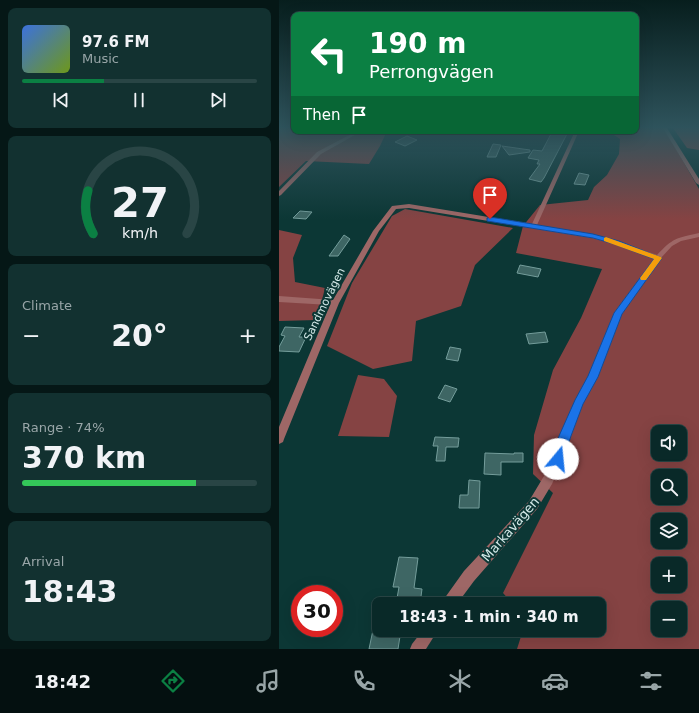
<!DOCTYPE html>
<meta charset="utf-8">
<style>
:root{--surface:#092928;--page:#123130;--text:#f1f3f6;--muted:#99a6a8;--line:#294545;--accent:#0b8043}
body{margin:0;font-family:"DejaVu Sans",sans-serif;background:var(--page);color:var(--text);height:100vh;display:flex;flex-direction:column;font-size:15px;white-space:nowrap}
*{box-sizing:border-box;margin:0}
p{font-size:13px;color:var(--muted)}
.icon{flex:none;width:22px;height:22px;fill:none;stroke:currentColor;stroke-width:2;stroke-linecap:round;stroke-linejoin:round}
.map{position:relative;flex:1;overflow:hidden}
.sheet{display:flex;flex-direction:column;gap:8px;padding:8px;background:#051716;width:279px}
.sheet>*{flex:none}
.top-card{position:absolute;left:12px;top:12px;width:348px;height:122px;border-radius:8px;box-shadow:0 4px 16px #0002,0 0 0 1px var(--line);background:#0b8043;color:#fff;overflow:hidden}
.tools{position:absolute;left:372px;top:425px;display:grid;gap:8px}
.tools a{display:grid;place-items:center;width:36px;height:36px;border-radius:8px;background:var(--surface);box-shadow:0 4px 16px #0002,0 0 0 1px var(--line);font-size:20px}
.speed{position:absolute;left:12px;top:585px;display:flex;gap:8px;font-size:20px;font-weight:700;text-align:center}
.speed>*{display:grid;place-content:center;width:52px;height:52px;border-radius:50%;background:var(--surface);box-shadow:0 4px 16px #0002,0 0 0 1px var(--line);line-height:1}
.speed .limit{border:6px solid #d22;background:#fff;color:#111}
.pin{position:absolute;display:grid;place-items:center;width:34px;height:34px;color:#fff;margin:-41px -17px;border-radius:50% 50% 50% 0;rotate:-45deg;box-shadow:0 0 4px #0007}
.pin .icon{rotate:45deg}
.me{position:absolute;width:44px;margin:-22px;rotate:17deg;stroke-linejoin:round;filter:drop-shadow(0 0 3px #0008)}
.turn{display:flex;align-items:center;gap:14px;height:84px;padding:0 12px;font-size:18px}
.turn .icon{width:52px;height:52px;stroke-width:2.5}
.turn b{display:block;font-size:28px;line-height:34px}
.then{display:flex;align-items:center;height:38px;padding:0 12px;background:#0003;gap:8px;font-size:15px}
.big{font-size:30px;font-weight:600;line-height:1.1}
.sheet .widget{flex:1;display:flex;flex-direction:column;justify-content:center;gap:6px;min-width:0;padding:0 14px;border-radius:8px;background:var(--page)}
.sheet .dial{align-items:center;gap:0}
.dial svg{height:104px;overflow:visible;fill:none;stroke:var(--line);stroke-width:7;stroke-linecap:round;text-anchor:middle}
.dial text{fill:var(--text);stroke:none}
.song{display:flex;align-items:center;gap:12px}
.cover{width:48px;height:48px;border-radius:6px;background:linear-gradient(135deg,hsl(220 70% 55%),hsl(80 70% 35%))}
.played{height:4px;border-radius:2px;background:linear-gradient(90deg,var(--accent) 35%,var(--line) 35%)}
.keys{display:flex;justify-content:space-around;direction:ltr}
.heat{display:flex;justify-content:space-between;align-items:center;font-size:22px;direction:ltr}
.charge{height:6px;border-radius:3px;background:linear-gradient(90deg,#34c759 74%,var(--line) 0)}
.trip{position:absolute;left:93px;top:597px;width:234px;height:40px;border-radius:8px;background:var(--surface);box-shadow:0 4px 16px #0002,0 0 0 1px var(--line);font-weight:600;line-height:40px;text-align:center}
.tabs{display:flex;height:64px;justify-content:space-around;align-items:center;background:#041010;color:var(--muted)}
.tabs .icon{width:28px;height:28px}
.tabs .on{color:var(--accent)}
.tabs b{font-size:18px;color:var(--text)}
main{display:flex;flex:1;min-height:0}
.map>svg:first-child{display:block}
.green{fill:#854343;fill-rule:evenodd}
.building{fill:#3e6664;stroke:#749d9b}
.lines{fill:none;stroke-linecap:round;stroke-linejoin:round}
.minor{fill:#9e6766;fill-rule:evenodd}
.tertiary{fill:#9e6766;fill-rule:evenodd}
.route{fill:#1a73e8;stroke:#114b97}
.slow{fill:#f59e0b}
.labels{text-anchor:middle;stroke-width:4;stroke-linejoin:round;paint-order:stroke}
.street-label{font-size:11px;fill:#d4e9e8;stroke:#0c3735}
.near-street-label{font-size:13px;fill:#d4e9e8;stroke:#0c3735}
</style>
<main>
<section class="sheet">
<div class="widget">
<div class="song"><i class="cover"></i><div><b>97.6 FM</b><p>Music</p></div></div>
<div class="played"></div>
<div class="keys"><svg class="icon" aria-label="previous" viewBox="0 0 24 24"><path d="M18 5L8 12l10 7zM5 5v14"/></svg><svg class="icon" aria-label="pause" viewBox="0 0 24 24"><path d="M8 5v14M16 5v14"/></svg><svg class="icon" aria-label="next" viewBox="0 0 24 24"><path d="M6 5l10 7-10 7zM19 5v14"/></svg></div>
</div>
<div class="widget dial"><svg viewBox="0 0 100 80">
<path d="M14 69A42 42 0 1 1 86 69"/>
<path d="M14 69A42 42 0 0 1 10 36" stroke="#0b8043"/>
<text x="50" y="56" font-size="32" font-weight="700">27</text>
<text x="50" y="72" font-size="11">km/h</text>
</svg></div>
<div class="widget"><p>Climate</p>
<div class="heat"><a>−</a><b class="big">20°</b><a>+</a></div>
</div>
<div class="widget"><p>Range · 74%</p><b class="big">370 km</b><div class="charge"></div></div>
<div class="widget"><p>Arrival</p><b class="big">18:43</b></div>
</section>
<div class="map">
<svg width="420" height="649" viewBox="0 0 420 649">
<rect width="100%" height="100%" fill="#0c3735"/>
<!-- green -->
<g class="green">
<polygon points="0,128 15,128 15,131 108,131 101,146 90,164 27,161 0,187"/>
<path d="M357 128H385L420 189V649H238L244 630H320V604H234L224 593 274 493 254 474 255 435 274 370 302 318 323 269 237 253 244 226 261 205 309 200 315 187 328 175 340 154 341 139 335 135 337 131H357ZM379 432H401V454H379ZM379 476H401V498H379ZM379 520H401V542H379ZM379 564H401V586H379ZM379 608H401V630H379Z"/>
<polygon points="394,128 420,128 420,150 408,148"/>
<polygon points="126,209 234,228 196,265 182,306 137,321 133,361 94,369 48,346 73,283 113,216"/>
<polygon points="0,230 23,235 14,258 16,282 46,288 38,320 0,321"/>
<polygon points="79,375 105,379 118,396 110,437 59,436"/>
</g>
<!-- building -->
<g class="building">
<polygon points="273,132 288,134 265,178 262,182 250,179 261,164 258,164 260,160 249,158 254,150 263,151"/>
<polygon points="128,136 138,140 126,146 116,142"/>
<polygon points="214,144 222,145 217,157 208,157"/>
<polygon points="223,146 251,150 251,152 230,155"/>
<polygon points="300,173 310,175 306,185 295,184"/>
<polygon points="21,211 33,212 27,219 14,218"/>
<polygon points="65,235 71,239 59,256 50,256"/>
<polygon points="241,265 262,269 259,277 238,273"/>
<polygon points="6,327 25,328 20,337 27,337 20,352 0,351 0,347 6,336 2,335"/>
<polygon points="266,332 269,342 250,344 247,334"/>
<polygon points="171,347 182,349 179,361 167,359"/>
<polygon points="166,385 178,389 171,402 159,398"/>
<polygon points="156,437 180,438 179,447 167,447 166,461 157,461 159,446 154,446"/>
<polygon points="206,453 235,454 235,453 244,453 244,462 222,462 222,475 205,474"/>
<polygon points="190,480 201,481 200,508 180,508 181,495 189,495"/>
<polygon points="120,557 139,558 135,588 143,589 141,604 117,604 120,587 114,587"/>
<polygon points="94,630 122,630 119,649 90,649"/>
</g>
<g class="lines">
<!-- minor -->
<g class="minor">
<polygon points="78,131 83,131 42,154 2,195 0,196 0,191 38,152"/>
<path d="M296 131H300L258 225 316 235 340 242 378 255C394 238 397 238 420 233V237L402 241 393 246 381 259 343 314 318 377 304 404 291 436 284 459 273 484 258 509 195 581 178 604H163L165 599 185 571 250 501 265 476 274 458 281 436 297 400 310 376 335 313 375 259 336 244 313 238 130 208 117 209 100 231 60 303 5 439 4 442 0 444V427L51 305 0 302V296L54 300 94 231 113 206 130 204 253 224Z"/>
<polygon points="144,630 159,630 147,649 131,649 133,644"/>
</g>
<!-- tertiary -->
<polygon class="tertiary" points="384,128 388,128 420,179 420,185 417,183"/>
</g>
<!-- sky -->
<linearGradient id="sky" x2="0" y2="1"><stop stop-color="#071e1d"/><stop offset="0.58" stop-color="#2e535c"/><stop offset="1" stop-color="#2e535c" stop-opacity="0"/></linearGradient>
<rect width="420" height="219" fill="url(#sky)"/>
<!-- route -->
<polygon class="route" points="211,217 314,234 340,241 383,258 343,314 319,377 304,404 292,436 283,463 279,465 275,463 273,459 280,436 296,400 309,376 335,313 375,259 335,244 314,238 208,221 208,218"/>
<!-- slow -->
<polygon class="slow" points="327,237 382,257 383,258 367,280 362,280 361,278 375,259 325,241 325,238"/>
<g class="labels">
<!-- street labels -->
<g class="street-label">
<text transform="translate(45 304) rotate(-64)" y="4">Sandmovägen</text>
</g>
<!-- near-street labels -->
<g class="near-street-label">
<text transform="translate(231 529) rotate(-49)" y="5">Markavägen</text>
</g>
</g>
</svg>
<div class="tools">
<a><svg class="icon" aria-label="sound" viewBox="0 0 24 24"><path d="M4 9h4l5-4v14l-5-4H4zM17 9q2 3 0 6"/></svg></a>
<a><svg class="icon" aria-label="search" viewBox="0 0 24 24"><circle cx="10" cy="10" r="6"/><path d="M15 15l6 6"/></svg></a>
<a><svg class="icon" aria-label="layers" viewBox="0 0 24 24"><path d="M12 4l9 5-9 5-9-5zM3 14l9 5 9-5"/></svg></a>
<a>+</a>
<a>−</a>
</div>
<div class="speed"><div class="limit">30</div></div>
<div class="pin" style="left:211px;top:219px;background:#d93025"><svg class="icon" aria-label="arrive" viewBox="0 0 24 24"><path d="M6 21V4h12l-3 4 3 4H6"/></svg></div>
<svg class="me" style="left:279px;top:459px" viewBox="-20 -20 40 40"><circle r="19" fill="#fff"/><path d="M0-13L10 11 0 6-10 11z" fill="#1a73e8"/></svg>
<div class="trip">18:43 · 1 min · 340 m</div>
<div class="top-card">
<div class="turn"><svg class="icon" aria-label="left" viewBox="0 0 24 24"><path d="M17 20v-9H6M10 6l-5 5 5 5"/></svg><div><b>190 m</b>Perrongvägen</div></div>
<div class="then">Then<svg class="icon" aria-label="arrive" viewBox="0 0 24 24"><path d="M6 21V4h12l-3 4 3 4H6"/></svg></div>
</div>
</div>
</main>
<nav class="tabs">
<b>18:42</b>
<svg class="icon on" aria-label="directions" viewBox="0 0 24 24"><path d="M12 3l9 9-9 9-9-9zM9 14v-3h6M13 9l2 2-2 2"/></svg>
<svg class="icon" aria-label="music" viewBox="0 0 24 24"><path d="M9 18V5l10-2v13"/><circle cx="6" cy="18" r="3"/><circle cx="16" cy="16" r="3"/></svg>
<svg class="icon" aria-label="phone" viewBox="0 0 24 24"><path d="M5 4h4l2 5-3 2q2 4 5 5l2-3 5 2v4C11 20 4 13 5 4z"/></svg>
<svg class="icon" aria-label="climate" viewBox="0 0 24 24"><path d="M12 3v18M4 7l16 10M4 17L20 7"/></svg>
<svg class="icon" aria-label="car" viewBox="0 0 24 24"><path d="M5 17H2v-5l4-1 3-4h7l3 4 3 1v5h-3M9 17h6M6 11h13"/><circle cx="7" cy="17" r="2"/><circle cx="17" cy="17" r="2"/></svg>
<svg class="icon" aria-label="filters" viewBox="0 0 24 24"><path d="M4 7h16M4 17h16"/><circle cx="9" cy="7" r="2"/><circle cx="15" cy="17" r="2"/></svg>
</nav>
